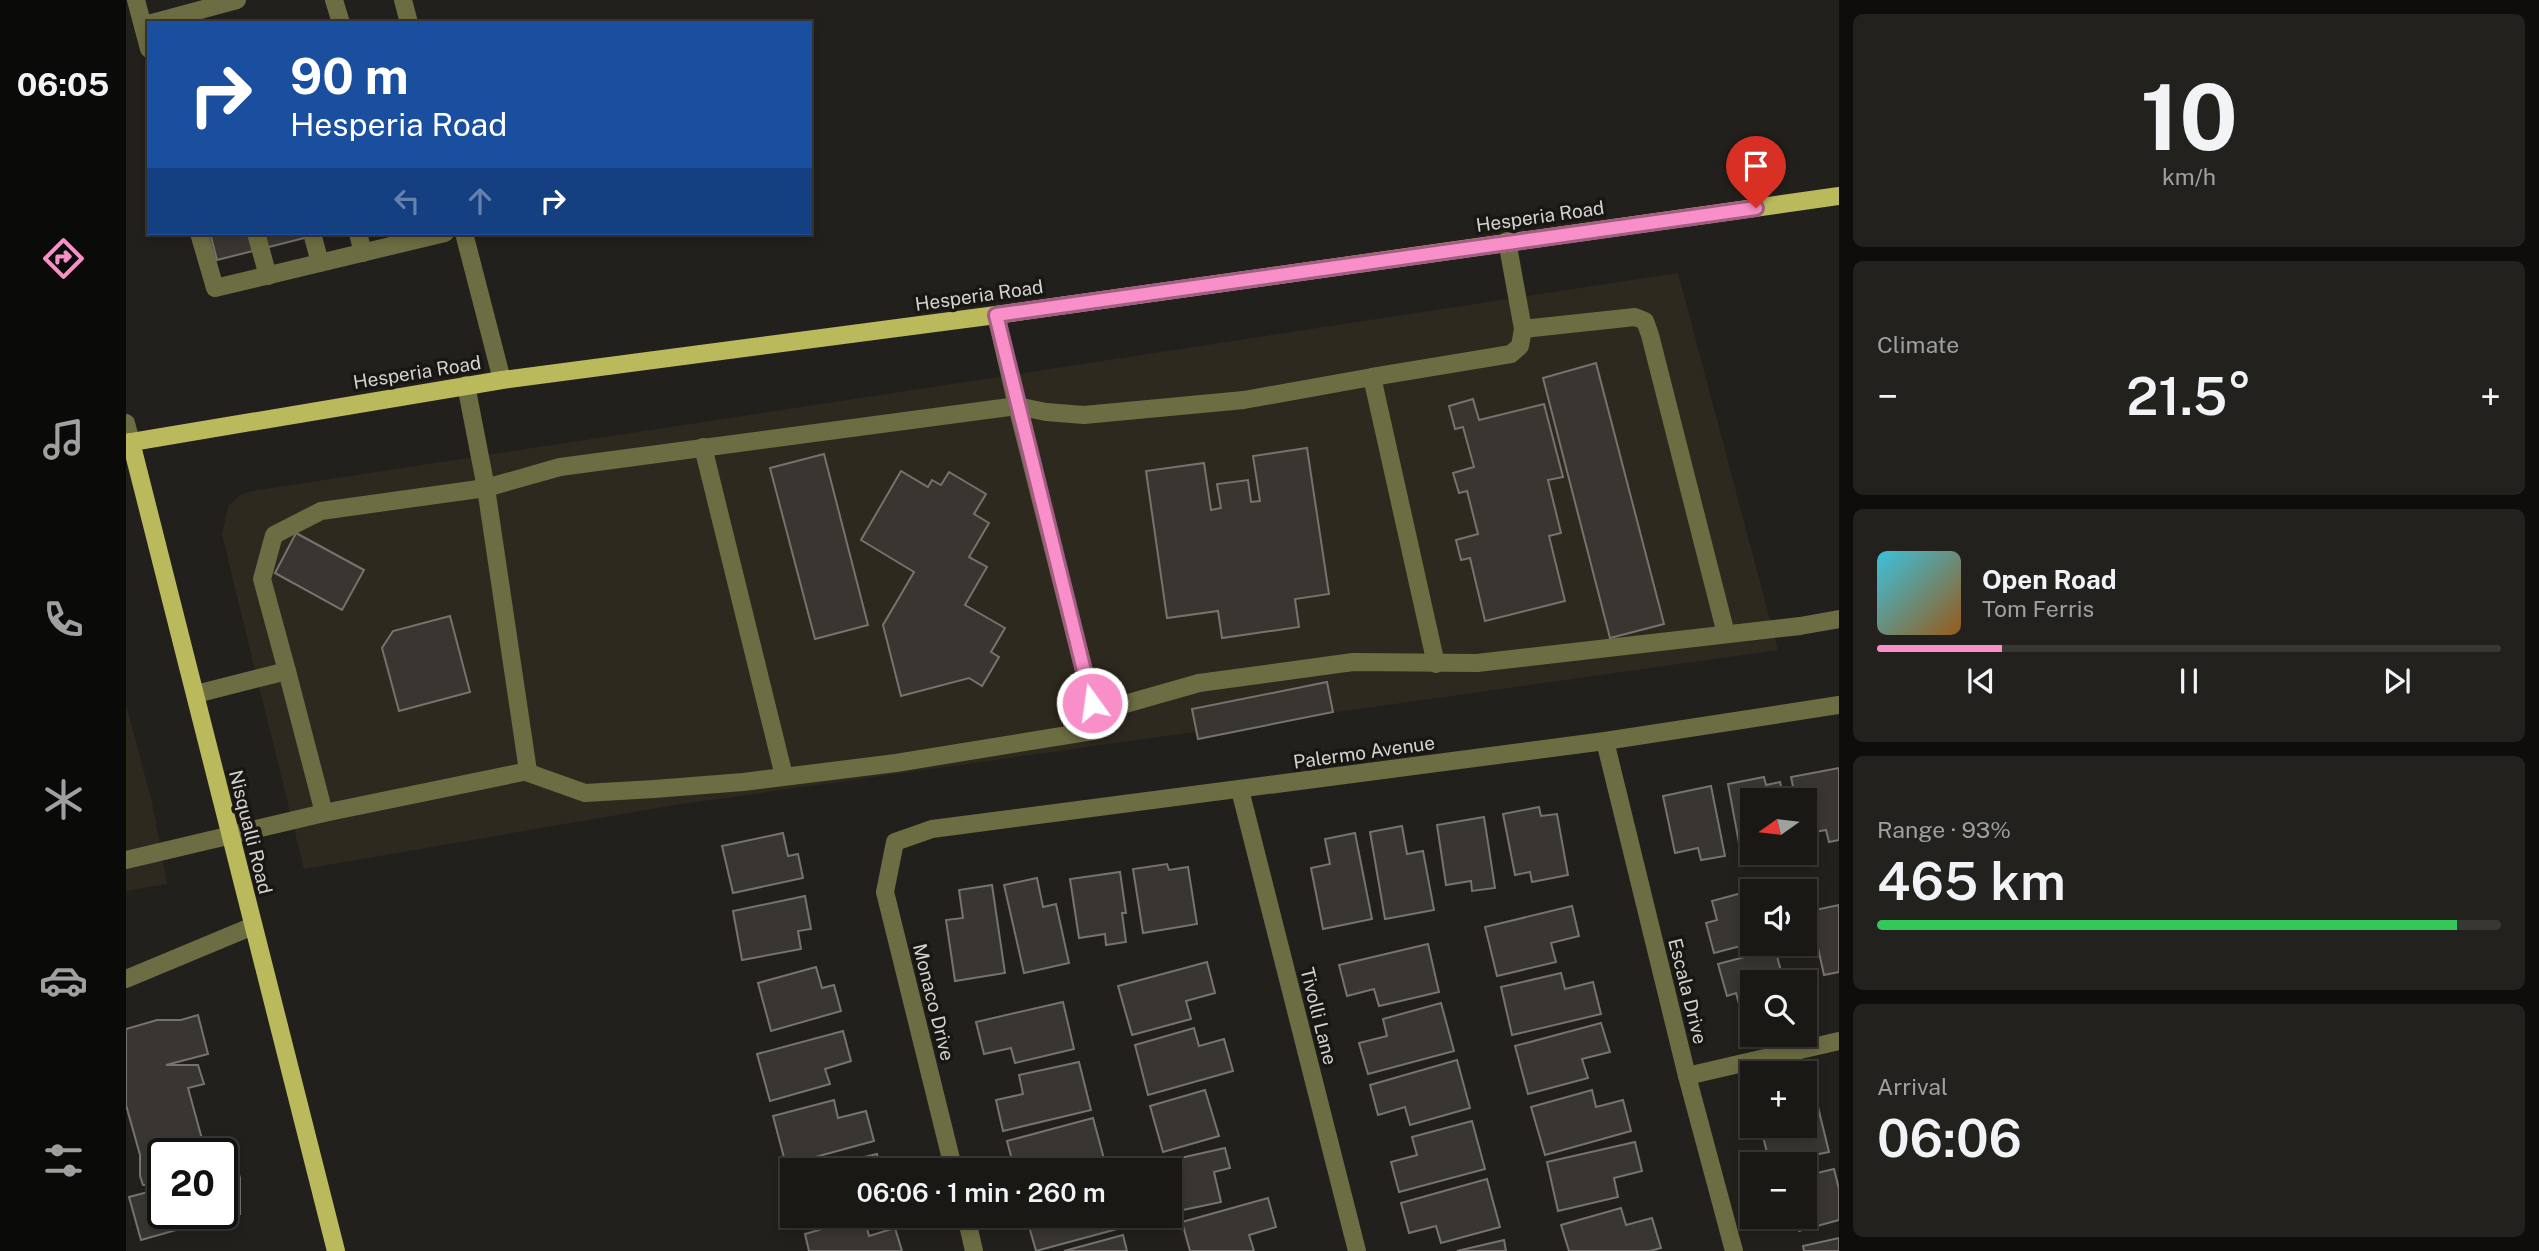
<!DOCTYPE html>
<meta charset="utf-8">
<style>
:root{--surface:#1a1815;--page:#23211e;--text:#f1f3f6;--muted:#9fa0a0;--line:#383734;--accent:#f98fc9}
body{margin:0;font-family:"Public Sans",sans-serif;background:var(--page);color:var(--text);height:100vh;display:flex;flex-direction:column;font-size:26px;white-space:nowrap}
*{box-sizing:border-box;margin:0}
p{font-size:23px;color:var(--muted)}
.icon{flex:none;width:38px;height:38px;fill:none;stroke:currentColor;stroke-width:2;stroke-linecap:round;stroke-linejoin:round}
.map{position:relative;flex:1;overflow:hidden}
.drawer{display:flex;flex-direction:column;gap:14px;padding:14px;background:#0e0d0c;width:700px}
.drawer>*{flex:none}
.guide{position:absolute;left:21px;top:21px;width:665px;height:214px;border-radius:0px;box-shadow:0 4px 10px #0003,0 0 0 2px var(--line);background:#1a4fa0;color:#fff;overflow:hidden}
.needle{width:46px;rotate:256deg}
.fabs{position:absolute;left:1614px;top:788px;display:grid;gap:14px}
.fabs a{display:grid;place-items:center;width:77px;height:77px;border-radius:0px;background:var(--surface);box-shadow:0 4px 10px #0003,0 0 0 2px var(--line);font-size:35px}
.speed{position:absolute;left:21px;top:1138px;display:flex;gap:14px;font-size:35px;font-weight:700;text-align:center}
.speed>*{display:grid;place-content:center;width:91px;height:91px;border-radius:50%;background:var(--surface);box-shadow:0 4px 10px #0003,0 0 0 2px var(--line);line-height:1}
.speed .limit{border:4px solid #111;border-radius:10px;background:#fff;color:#111}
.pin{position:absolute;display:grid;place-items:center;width:60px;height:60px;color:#fff;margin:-72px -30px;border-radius:50% 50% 50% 0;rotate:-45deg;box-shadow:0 0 7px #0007}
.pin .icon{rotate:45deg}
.me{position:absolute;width:77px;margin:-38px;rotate:346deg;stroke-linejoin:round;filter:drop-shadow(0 0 5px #0008)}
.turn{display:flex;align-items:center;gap:24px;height:147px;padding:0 28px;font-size:32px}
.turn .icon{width:91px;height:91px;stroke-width:2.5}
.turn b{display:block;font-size:49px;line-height:60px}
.lanes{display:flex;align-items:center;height:66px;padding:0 28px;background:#0003;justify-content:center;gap:35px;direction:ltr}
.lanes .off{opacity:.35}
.big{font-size:52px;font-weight:600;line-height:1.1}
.drawer .tile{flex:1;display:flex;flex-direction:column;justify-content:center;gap:10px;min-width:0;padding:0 24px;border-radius:10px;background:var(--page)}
.drawer .dial{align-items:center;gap:0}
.dial b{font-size:91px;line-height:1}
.song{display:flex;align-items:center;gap:21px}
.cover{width:84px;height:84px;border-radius:10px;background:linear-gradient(135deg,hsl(190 70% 55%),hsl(30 70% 35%))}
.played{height:7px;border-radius:4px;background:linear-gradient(90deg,var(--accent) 20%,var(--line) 20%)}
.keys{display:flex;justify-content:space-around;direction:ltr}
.heat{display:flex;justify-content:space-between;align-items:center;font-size:38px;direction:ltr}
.charge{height:10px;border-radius:5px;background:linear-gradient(90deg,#34c759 93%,var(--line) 0)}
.trip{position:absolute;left:654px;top:1158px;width:402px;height:70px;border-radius:0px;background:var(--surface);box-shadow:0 4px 10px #0003,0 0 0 2px var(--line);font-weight:600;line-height:70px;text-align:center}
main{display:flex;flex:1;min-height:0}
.tab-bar{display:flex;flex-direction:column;width:126px;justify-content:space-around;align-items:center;background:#0a0a08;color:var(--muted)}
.tab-bar .icon{width:49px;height:49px}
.tab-bar .current{color:var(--accent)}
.tab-bar b{font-size:32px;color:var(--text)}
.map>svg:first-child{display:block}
.built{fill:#2d291f}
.building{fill:#393632;stroke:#76726e;stroke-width:2}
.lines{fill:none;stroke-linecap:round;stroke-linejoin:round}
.minor{stroke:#6c6d42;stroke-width:18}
.major{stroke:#baba5c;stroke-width:18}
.route-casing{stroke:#a25d83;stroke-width:18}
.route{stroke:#f98fc9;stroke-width:12}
.labels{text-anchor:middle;stroke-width:7;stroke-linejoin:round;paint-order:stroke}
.street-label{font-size:19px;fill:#d4d3d0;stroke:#191713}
</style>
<main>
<nav class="tab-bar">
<b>06:05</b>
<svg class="icon current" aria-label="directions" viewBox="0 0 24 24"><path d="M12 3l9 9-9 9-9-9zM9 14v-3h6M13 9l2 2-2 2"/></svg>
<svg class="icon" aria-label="music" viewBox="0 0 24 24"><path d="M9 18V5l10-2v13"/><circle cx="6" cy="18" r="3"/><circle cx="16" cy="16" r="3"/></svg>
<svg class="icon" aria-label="phone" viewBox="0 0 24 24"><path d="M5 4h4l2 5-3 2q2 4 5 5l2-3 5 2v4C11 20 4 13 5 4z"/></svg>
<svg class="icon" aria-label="climate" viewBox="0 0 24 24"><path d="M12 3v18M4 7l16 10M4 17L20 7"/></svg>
<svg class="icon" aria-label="car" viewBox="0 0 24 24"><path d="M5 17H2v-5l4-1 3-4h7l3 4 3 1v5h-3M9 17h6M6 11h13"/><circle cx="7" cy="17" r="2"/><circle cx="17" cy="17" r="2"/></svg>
<svg class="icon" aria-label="filters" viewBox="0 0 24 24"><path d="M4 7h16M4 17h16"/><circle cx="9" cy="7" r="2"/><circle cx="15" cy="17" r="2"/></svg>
</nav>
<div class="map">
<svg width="1713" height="1251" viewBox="0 0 1713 1251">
<rect width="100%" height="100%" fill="#22201c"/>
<!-- built -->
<g class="built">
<polygon points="1552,273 1652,650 549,805 178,869 96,535 102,507 114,495 126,491"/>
<polygon points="0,705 26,802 41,884 0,891"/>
</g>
<!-- building -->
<g class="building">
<polygon points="84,233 198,233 91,260"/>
<polygon points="1470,363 1538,624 1484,638 1417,378"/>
<polygon points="1347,399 1353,420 1418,404 1437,477 1422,480 1435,533 1423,536 1439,601 1359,621 1344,558 1335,560 1330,540 1352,534 1341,491 1333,493 1327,473 1348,467 1337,427 1329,429 1323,406"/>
<polygon points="1181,448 1203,594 1169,599 1173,627 1096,638 1092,611 1041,618 1020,471 1078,463 1085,510 1095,508 1091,484 1122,480 1125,502 1134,501 1127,456"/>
<polygon points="698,454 742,625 689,639 644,468"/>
<polygon points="775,471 802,487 806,480 815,485 823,472 860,494 848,514 863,523 843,557 861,567 839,605 879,628 865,652 873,657 856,686 843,678 775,696 757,625 788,572 735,540"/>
<polygon points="170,533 238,570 216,610 149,573"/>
<polygon points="324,616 344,692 273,711 256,648 267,631"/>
<polygon points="1201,682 1207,712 1072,739 1066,709"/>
<polygon points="1713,768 1713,840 1703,842 1700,830 1678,834 1678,800 1670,800 1665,777"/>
<polygon points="1638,777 1640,785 1654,782 1658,800 1626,800 1626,840 1613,843 1602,784"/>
<polygon points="1585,786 1599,856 1575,860 1572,848 1549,853 1537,796"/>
<polygon points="1413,807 1415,816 1431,814 1442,875 1406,882 1404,872 1389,875 1377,814"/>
<polygon points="1358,817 1369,888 1346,891 1345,881 1320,885 1311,825"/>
<polygon points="1276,826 1281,854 1297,851 1308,910 1259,919 1244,832"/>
<polygon points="657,833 662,856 672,854 677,878 607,893 596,846"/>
<polygon points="1229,833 1246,919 1197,929 1185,868 1204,864 1199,839"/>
<polygon points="1041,864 1043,870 1062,867 1071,924 1017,933 1007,869"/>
<polygon points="994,872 1000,913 996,913 1000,942 980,945 979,934 953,938 944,879"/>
<polygon points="911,878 917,907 930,904 943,963 898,973 878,885"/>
<polygon points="866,885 879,973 829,981 820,920 837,918 833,890"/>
<polygon points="1634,888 1634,891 1626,891 1626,943 1588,953 1580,923 1591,920 1586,901"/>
<polygon points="679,896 685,929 672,931 675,949 616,960 607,911"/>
<polygon points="1713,905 1713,972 1698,975 1684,911"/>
<polygon points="1446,906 1453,936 1425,943 1430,962 1371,976 1359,927"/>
<polygon points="1302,944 1313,992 1253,1006 1248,989 1221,996 1213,965"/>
<polygon points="1649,949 1658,982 1626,982 1626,1008 1615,1011 1610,993 1601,996 1592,964"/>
<polygon points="1081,962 1089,993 1060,1001 1065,1019 1006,1035 992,986"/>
<polygon points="690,967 696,988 708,985 715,1011 645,1031 632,983"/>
<polygon points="1435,973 1439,989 1467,982 1475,1014 1386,1035 1375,987"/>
<polygon points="937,1002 948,1049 889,1063 885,1048 858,1054 850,1022"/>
<polygon points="1315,1003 1328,1051 1242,1074 1233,1043 1261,1036 1257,1019"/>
<polygon points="72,1015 82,1054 40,1065 72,1065 78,1084 62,1088 76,1139 90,1139 94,1153 37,1153 37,1185 17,1185 14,1176 14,1155 0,1105 0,1029 31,1020 55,1020"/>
<polygon points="1475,1023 1484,1052 1456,1059 1462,1078 1402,1094 1389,1046"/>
<polygon points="1068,1028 1073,1046 1098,1039 1107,1071 1022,1095 1009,1045"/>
<polygon points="717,1031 725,1061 699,1069 704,1084 644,1101 631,1054"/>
<polygon points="1331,1060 1344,1108 1284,1125 1279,1107 1252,1115 1244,1085"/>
<polygon points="953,1062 965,1110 877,1131 870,1100 897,1094 893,1075"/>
<polygon points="1079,1090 1093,1136 1037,1152 1024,1106"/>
<polygon points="1466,1090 1470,1107 1497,1100 1505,1131 1419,1155 1405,1107"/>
<polygon points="708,1100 712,1118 740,1111 748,1141 660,1165 647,1116"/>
<polygon points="1691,1103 1703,1152 1644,1164 1637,1137 1648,1134 1646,1125 1678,1125 1678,1106"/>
<polygon points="967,1118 980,1166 960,1171 917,1171 915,1164 889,1171 881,1141"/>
<polygon points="1346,1121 1359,1169 1273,1192 1265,1162 1291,1155 1286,1137"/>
<polygon points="1509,1142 1516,1171 1488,1178 1492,1197 1432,1211 1421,1162"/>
<polygon points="1099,1148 1104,1168 1088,1172 1095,1202 1052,1211 1041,1161"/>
<polygon points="751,1154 755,1171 679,1171"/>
<polygon points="96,1163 98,1169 111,1166 114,1178 114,1214 88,1214 89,1219 15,1240 3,1197 37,1188 37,1213 96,1213"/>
<polygon points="1708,1169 1713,1189 1713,1220 1673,1231 1669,1216 1678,1216 1678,1176"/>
<polygon points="1361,1179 1374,1227 1315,1243 1310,1226 1283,1233 1275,1203"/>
<polygon points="1142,1198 1150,1227 1123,1235 1128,1251 1064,1251 1056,1222"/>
<polygon points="1495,1208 1500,1225 1526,1218 1535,1248 1524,1251 1443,1251 1435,1225"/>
<polygon points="911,1216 992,1216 995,1228 910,1251 901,1219"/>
<polygon points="738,1217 743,1236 769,1228 776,1251 683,1251 679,1234"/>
<polygon points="997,1235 1001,1251 938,1251"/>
<polygon points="1713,1238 1713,1251 1678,1251 1677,1246"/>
<polygon points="1378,1240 1380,1251 1331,1251"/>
</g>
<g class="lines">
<!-- minor -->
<g class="minor">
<polyline points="10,0 23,49"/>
<polyline points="208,0 215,23"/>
<polyline points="277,0 283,23"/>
<polyline points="26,23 111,0"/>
<polyline points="73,233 89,288 319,233"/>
<polyline points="130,233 142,276"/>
<polyline points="186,233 194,263"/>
<polyline points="232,233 237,253"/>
<polyline points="338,233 376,380"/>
<polyline points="1381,241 1397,329 1509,317 1519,321 1524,335 1600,634"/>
<polyline points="0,423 5,442"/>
<polyline points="577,447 658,776"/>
<polyline points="1310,664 1246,377 1385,354 1394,346 1397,329"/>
<polyline points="161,671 198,813"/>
<polyline points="70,694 161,671 136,579 148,535 195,511 360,488 434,467 891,406 870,315"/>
<polyline points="973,730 891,406 920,412 958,415 1118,400 1246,377"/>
<polyline points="1479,741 1561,1076 1608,1251"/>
<polyline points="400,772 459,793 528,789 617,782 770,763 973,730 985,708 1073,683 1227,662 1351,663 1674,626 1713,619"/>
<polyline points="1114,790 1231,1251"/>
<polyline points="0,860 198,813 402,771 360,488 340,385"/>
<polyline points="0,979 127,926"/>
<polyline points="1561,1076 1713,1041"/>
<polyline points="828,1171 759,892 769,842 806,829 1479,741 1713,705"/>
<polyline points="840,1216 848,1251"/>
</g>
<!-- major -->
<g class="major">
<polyline points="5,442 210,1251"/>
<polyline points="0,443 376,380 870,315 1713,196"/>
</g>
</g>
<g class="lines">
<!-- route casing -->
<g class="route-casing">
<polyline id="route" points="966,703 870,315 1630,208"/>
</g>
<!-- route -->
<use href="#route" class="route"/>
</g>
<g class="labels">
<!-- street labels -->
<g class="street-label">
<text transform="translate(1414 216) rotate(-8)" y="7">Hesperia Road</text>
<text transform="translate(853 295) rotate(-8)" y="7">Hesperia Road</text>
<text transform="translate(291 372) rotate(-9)" y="7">Hesperia Road</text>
<text transform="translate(1238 752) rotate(-8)" y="7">Palermo Avenue</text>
<text transform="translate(125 832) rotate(76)" y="7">Nisqualli Road</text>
<text transform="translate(1562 991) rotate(76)" y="7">Escala Drive</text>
<text transform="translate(808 1002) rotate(76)" y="7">Monaco Drive</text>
<text transform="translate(1193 1016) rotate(76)" y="7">Tivolli Lane</text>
</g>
</g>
</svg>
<div class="fabs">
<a><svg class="needle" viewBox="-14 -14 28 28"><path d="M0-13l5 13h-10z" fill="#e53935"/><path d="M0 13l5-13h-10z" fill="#9fa0a0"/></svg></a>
<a><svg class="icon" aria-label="sound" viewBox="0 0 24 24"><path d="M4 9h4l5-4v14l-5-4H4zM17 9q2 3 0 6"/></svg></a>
<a><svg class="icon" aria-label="search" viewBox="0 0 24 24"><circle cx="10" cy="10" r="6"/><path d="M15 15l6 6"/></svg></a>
<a>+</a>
<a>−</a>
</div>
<div class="speed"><div class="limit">20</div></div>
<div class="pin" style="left:1630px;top:208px;background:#d93025"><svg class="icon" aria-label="arrive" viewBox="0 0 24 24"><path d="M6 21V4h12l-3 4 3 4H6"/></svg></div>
<svg class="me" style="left:966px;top:703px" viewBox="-20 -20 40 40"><circle r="17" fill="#f98fc9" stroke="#fff" stroke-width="3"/><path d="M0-11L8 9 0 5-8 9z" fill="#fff"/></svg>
<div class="trip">06:06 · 1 min · 260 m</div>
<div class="guide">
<div class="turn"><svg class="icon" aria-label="right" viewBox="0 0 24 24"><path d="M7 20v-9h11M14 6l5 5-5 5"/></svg><div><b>90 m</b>Hesperia Road</div></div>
<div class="lanes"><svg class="icon off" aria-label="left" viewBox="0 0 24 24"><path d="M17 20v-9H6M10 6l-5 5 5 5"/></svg><svg class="icon off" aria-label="ahead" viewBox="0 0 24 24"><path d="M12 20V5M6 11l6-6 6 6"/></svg><svg class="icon" aria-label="right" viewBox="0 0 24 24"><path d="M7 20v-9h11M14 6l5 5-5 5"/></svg></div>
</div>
</div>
<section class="drawer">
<div class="tile dial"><b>10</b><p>km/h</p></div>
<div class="tile"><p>Climate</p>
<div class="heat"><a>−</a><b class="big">21.5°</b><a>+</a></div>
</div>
<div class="tile">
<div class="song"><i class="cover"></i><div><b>Open Road</b><p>Tom Ferris</p></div></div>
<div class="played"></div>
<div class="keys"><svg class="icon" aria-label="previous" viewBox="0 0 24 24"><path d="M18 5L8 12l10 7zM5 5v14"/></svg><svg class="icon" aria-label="pause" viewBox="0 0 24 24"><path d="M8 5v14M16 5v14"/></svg><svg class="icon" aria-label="next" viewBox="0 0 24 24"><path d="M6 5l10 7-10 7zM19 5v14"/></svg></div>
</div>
<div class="tile"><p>Range · 93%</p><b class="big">465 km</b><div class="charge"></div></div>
<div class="tile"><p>Arrival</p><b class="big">06:06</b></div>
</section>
</main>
